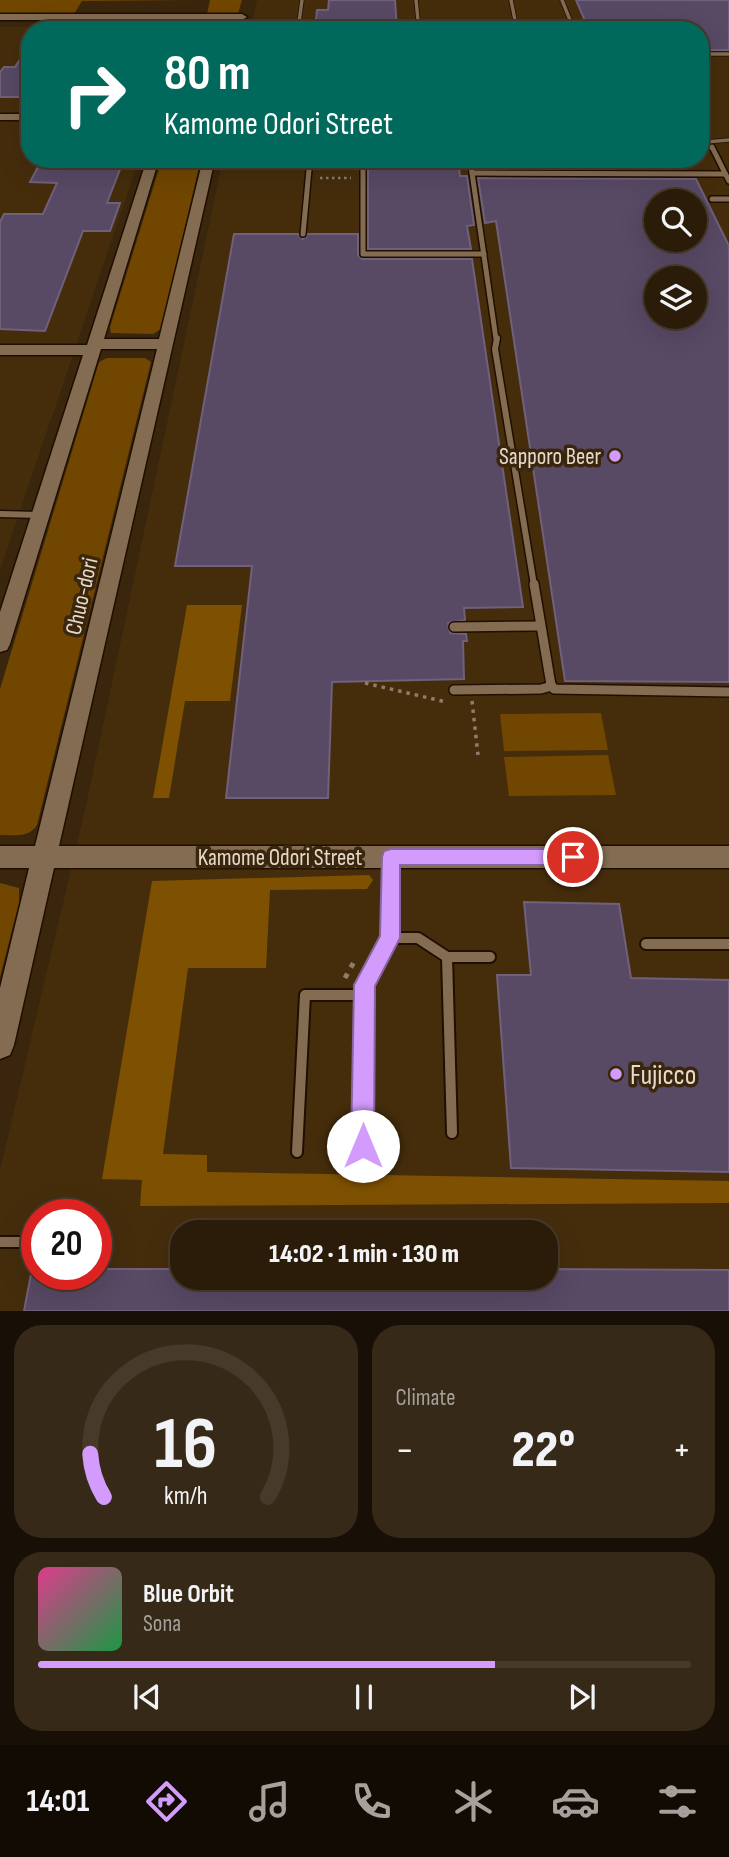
<!DOCTYPE html>
<meta charset="utf-8">
<style>
:root{--surface:#2b1c0a;--page:#372918;--text:#f1f3f6;--muted:#a6a19c;--line:#473a2b;--accent:#d39cfc}
body{margin:0;font-family:"Sofia Sans Condensed",sans-serif;background:var(--page);color:var(--text);height:100vh;display:flex;flex-direction:column;font-size:26px;white-space:nowrap}
*{box-sizing:border-box;margin:0}
p{font-size:23px;color:var(--muted)}
.icon{flex:none;width:38px;height:38px;fill:none;stroke:currentColor;stroke-width:2;stroke-linecap:round;stroke-linejoin:round}
.map{position:relative;height:1311px;overflow:hidden}
.drawer{display:flex;flex-direction:column;gap:14px;padding:14px;background:#180f06;flex:1}
.drawer>*{flex:none}
.banner{position:absolute;left:21px;top:21px;width:688px;height:147px;border-radius:28px;box-shadow:0 7px 28px #0002,0 0 0 2px var(--line);background:#00695c;color:#fff;overflow:hidden}
.fabs{position:absolute;left:644px;top:189px;display:grid;gap:14px}
.fabs a{display:grid;place-items:center;width:63px;height:63px;border-radius:50%;background:var(--surface);box-shadow:0 7px 28px #0002,0 0 0 2px var(--line);font-size:35px}
.speed{position:absolute;left:21px;top:1199px;display:flex;gap:14px;font-size:35px;font-weight:700;text-align:center}
.speed>*{display:grid;place-content:center;width:91px;height:91px;border-radius:50%;background:var(--surface);box-shadow:0 7px 28px #0002,0 0 0 2px var(--line);line-height:1}
.speed .limit{border:10px solid #d22;background:#fff;color:#111}
.pin{position:absolute;display:grid;place-items:center;width:60px;height:60px;color:#fff;margin:-30px;border:4px solid #fff;border-radius:50%;box-shadow:0 2px 7px #0007}
.me{position:absolute;width:77px;margin:-38px;rotate:0deg;stroke-linejoin:round;filter:drop-shadow(0 0 5px #0008)}
.turn{display:flex;align-items:center;gap:24px;height:147px;padding:0 28px;font-size:32px}
.turn .icon{width:91px;height:91px;stroke-width:2.5}
.turn b{display:block;font-size:49px;line-height:60px}
.big{font-size:52px;font-weight:800;line-height:1.1}
.drawer .widget{flex:1;display:flex;flex-direction:column;justify-content:center;gap:10px;min-width:0;padding:0 24px;border-radius:28px;background:var(--page)}
.drawer .dial{align-items:center;gap:0}
.dial svg{height:182px;overflow:visible;fill:none;stroke:var(--line);stroke-width:7;stroke-linecap:round;text-anchor:middle}
.dial text{fill:var(--text);stroke:none}
.song{display:flex;align-items:center;gap:21px}
.cover{width:84px;height:84px;border-radius:10px;background:linear-gradient(135deg,hsl(330 70% 55%),hsl(140 70% 35%))}
.played{height:7px;border-radius:4px;background:linear-gradient(90deg,var(--accent) 70%,var(--line) 70%)}
.keys{display:flex;justify-content:space-around;direction:ltr}
.heat{display:flex;justify-content:space-between;align-items:center;font-size:38px;direction:ltr}
.drawer .tiles{flex:1;display:grid;gap:14px;grid-template-columns:1fr 1fr}
.widget:last-child{grid-column:span 2}
.trip{position:absolute;left:170px;top:1220px;width:388px;height:70px;border-radius:28px;background:var(--surface);box-shadow:0 7px 28px #0002,0 0 0 2px var(--line);font-weight:800;line-height:70px;text-align:center}
.dock{display:flex;height:112px;justify-content:space-around;align-items:center;background:#110b04;color:var(--muted)}
.dock .icon{width:49px;height:49px}
.dock .on{color:var(--accent)}
.dock b{font-size:32px;color:var(--text)}
.map>svg:first-child{display:block}
.built{fill:#452d0c;fill-rule:evenodd}
.green{fill:#704600}
.forest{fill:#7e5002}
.building{fill:#584964;stroke:#6f607c;stroke-width:2;fill-rule:evenodd}
.lines{fill:none;stroke-linecap:round;stroke-linejoin:round}
.lane-far4-casing{stroke:#200e00;stroke-width:5}
.lane-far3-casing{stroke:#200e00;stroke-width:8}
.lane-far2-casing{stroke:#200e00;stroke-width:9}
.lane-far1-casing{stroke:#200e00;stroke-width:12}
.lane-casing{stroke:#200e00;stroke-width:14}
.secondary-casing{stroke:#200e00;stroke-width:3}
.path-far3{stroke:#8d7d69;stroke-width:2;stroke-dasharray:2 2.5;stroke-linecap:butt}
.path-far2{stroke:#8d7d69;stroke-width:2.5;stroke-dasharray:2.5 3.5;stroke-linecap:butt}
.path-far1{stroke:#8d7d69;stroke-width:3.5;stroke-dasharray:3.5 5;stroke-linecap:butt}
.path{stroke:#8d7d69;stroke-width:5;stroke-dasharray:5 7;stroke-linecap:butt}
.lane-far4{stroke:#836c52;stroke-width:3.5}
.lane-far3{stroke:#836c52;stroke-width:5}
.lane-far2{stroke:#836c52;stroke-width:6}
.lane-far1{stroke:#836c52;stroke-width:9}
.lane{stroke:#836c52;stroke-width:10}
.secondary{fill:#836c52;fill-rule:evenodd}
.route{fill:#d39cfc;stroke:#8965a4;stroke-width:2}
.poi-dot{fill:#d39cfc;stroke:#39260d;stroke-width:2.5}
.labels{text-anchor:middle;stroke-width:7;stroke-linejoin:round;paint-order:stroke}
.poi-label{font-size:23px;fill:#e7dacc;stroke:#39260d;text-anchor:end}
.street-label{font-size:23px;fill:#e7dacc;stroke:#39260d}
.near-poi-label{font-size:28px;fill:#e7dacc;stroke:#39260d;text-anchor:start}
</style>
<div class="map">
<svg width="729" height="1311" viewBox="0 0 729 1311">
<rect width="100%" height="100%" fill="#39260d"/>
<!-- built -->
<g class="built">
<path d="M257 0H729V1311H0V1170L85 810 223 159H700V30H251ZM656 201H695V240H656ZM656 278H695V317H656ZM37 1214H96V1274H37ZM182 1232H546V1278H182Z"/>
<polygon points="0,27 184,27 183,30 30,30 30,159 139,159 0,570"/>
</g>
<!-- green -->
<g class="green">
<polygon points="0,0 189,0 82,1 74,14 0,14"/>
<polygon points="210,0 242,0 238,14 207,14"/>
<polygon points="162,159 201,159 161,329 153,334 111,333 110,327"/>
<path d="M107 358H145L151 362 37 825C29 838 14 835 0 835V689L99 362Z"/>
<polygon points="601,713 608,750 504,751 500,714"/>
<polygon points="608,755 616,795 509,796 504,757"/>
<polygon points="0,883 19,888 19,903 0,977"/>
</g>
<!-- forest -->
<g class="forest">
<polygon points="187,605 242,605 230,701 185,701 169,798 153,798"/>
<polygon points="369,875 373,880 367,889 270,890 266,968 188,968 163,1154 207,1155 207,1172 729,1181 729,1203 140,1206 142,1180 102,1179 152,881"/>
</g>
<!-- building -->
<g class="building">
<polygon points="329,0 395,0 397,30 315,30 317,10 328,10"/>
<polygon points="576,0 729,0 729,50 700,50 700,30 589,30"/>
<polygon points="30,44 30,86 23,97 0,97 0,72 4,67 15,67"/>
<polygon points="94,159 124,159 107,203 120,203 110,231 83,231 45,331 0,329 0,222 4,214 43,214 57,183 30,182 40,163 92,164"/>
<polygon points="368,159 458,159 460,176 467,176 474,225 467,226 471,249 368,249"/>
<path d="M478 178 696 179 729 246V682L565 681 496 221 485 223ZM656 201H695V240H656ZM656 278H695V317H656Z"/>
<polygon points="234,234 298,234 303,239 308,234 358,234 358,255 362,259 472,259 523,607 464,608 465,620 448,623 450,633 466,634 467,641 463,641 464,679 332,682 328,798 226,798 252,566 175,566"/>
<polygon points="524,902 619,904 631,978 729,980 729,1172 511,1168 497,975 531,975"/>
<polygon points="96,1269 182,1269 182,1278 546,1278 546,1269 729,1270 729,1311 24,1311 31,1274 96,1274"/>
</g>
<g class="lines">
<!-- lane-far4 casing -->
<g class="lane-far4-casing">
<g id="lane-far4">
<polyline points="416,0 419,30"/>
<polyline points="511,0 517,30"/>
<polyline points="562,0 574,30"/>
<polyline points="298,30 302,0"/>
<polyline points="700,54 729,54"/>
<polyline points="700,140 713,149"/>
<polyline points="706,142 729,140"/>
</g>
</g>
<!-- lane-far3 casing -->
<g class="lane-far3-casing">
<g id="lane-far3">
<polyline points="712,147 729,181"/>
<polyline points="363,159 363,254 484,254"/>
<polyline points="470,159 496,339"/>
<polyline points="472,173 725,174"/>
<polyline points="712,199 729,199"/>
<polyline points="303,234 310,159"/>
</g>
</g>
<!-- lane-far2 casing -->
<g class="lane-far2-casing">
<g id="lane-far2">
<polyline points="497,338 495,349 534,585"/>
<polyline points="0,514 39,515"/>
</g>
</g>
<!-- lane-far1 casing -->
<g class="lane-far1-casing">
<g id="lane-far1">
<polyline points="534,584 551,685 554,689 729,692"/>
<polyline points="454,627 540,626"/>
<polyline points="454,690 541,689 552,686"/>
<polyline points="390,903 391,860"/>
</g>
</g>
<!-- lane casing -->
<g class="lane-casing">
<g id="lane">
<polyline points="390,901 390,938 418,938 447,957 490,957"/>
<polyline points="646,944 729,944"/>
<polyline points="447,957 452,1133"/>
<polyline points="363,1146 364,984 390,938"/>
<polyline points="297,1152 305,995 364,995"/>
<polyline points="0,1242 37,1242"/>
</g>
</g>
<!-- secondary casing -->
<g class="secondary-casing">
<g id="secondary">
<polygon points="0,14 242,14 247,17 242,20 0,20"/>
<rect x="0" y="114" width="30" height="6"/>
<polygon points="147,159 159,159 104,339 159,339 203,159 215,159 59,846 729,846 729,868 54,868 14,1045 10,1055 0,1059 0,988 29,868 0,868 0,846 35,846 157,349 101,349 10,644 7,650 0,652 0,612 83,355 0,355 0,345 87,345"/>
</g>
</g>
<!-- path-far3 -->
<polyline class="path-far3" points="398,29 410,29"/>
<!-- path-far2 -->
<polyline class="path-far2" points="320,178 351,178"/>
<!-- path-far1 -->
<g class="path-far1">
<polyline points="365,683 446,702"/>
<polyline points="472,701 478,755"/>
</g>
<!-- path -->
<polyline class="path" points="345,978 355,960"/>
<!-- lane-far4 -->
<use href="#lane-far4" class="lane-far4"/>
<!-- lane-far3 -->
<use href="#lane-far3" class="lane-far3"/>
<!-- lane-far2 -->
<use href="#lane-far2" class="lane-far2"/>
<!-- lane-far1 -->
<use href="#lane-far1" class="lane-far1"/>
<!-- lane -->
<use href="#lane" class="lane"/>
<!-- secondary -->
<use href="#secondary" class="secondary"/>
</g>
<!-- route -->
<polygon class="route" points="391,849 573,849 580,851 582,857 580,863 573,865 400,865 400,938 375,986 374,1146 371,1154 363,1157 355,1154 351,1146 354,985 380,936 382,857 384,851"/>
<!-- markers -->
<g class="poi-dot">
<circle cx="615" cy="456" r="7"/>
<circle cx="616" cy="1074" r="7"/>
</g>
<g class="labels">
<!-- poi labels -->
<g class="poi-label">
<text x="601" y="464">Sapporo Beer</text>
</g>
<!-- street labels -->
<g class="street-label">
<text transform="translate(81 596) rotate(-77)" y="8">Chuo-dori</text>
<text x="280" y="865">Kamome Odori Street</text>
</g>
<!-- near-poi labels -->
<g class="near-poi-label">
<text x="630" y="1084">Fujicco</text>
</g>
</g>
</svg>
<div class="fabs">
<a><svg class="icon" aria-label="search" viewBox="0 0 24 24"><circle cx="10" cy="10" r="6"/><path d="M15 15l6 6"/></svg></a>
<a><svg class="icon" aria-label="layers" viewBox="0 0 24 24"><path d="M12 4l9 5-9 5-9-5zM3 14l9 5 9-5"/></svg></a>
</div>
<div class="speed"><div class="limit">20</div></div>
<div class="pin" style="left:573px;top:857px;background:#d93025"><svg class="icon" aria-label="arrive" viewBox="0 0 24 24"><path d="M6 21V4h12l-3 4 3 4H6"/></svg></div>
<svg class="me" style="left:363px;top:1146px" viewBox="-20 -20 40 40"><circle r="19" fill="#fff"/><path d="M0-13L10 11 0 6-10 11z" fill="#d39cfc"/></svg>
<div class="trip">14:02 · 1 min · 130 m</div>
<div class="banner">
<div class="turn"><svg class="icon" aria-label="right" viewBox="0 0 24 24"><path d="M7 20v-9h11M14 6l5 5-5 5"/></svg><div><b>80 m</b>Kamome Odori Street</div></div>
</div>
</div>
<section class="drawer">
<div class="tiles">
<div class="widget dial"><svg viewBox="0 0 100 80">
<path d="M14 69A42 42 0 1 1 86 69"/>
<path d="M14 69A42 42 0 0 1 8 50" stroke="#d39cfc"/>
<text x="50" y="56" font-size="32" font-weight="700">16</text>
<text x="50" y="72" font-size="11">km/h</text>
</svg></div>
<div class="widget"><p>Climate</p>
<div class="heat"><a>−</a><b class="big">22°</b><a>+</a></div>
</div>
<div class="widget">
<div class="song"><i class="cover"></i><div><b>Blue Orbit</b><p>Sona</p></div></div>
<div class="played"></div>
<div class="keys"><svg class="icon" aria-label="previous" viewBox="0 0 24 24"><path d="M18 5L8 12l10 7zM5 5v14"/></svg><svg class="icon" aria-label="pause" viewBox="0 0 24 24"><path d="M8 5v14M16 5v14"/></svg><svg class="icon" aria-label="next" viewBox="0 0 24 24"><path d="M6 5l10 7-10 7zM19 5v14"/></svg></div>
</div>
</div>
</section>
<nav class="dock">
<b>14:01</b>
<svg class="icon on" aria-label="directions" viewBox="0 0 24 24"><path d="M12 3l9 9-9 9-9-9zM9 14v-3h6M13 9l2 2-2 2"/></svg>
<svg class="icon" aria-label="music" viewBox="0 0 24 24"><path d="M9 18V5l10-2v13"/><circle cx="6" cy="18" r="3"/><circle cx="16" cy="16" r="3"/></svg>
<svg class="icon" aria-label="phone" viewBox="0 0 24 24"><path d="M5 4h4l2 5-3 2q2 4 5 5l2-3 5 2v4C11 20 4 13 5 4z"/></svg>
<svg class="icon" aria-label="climate" viewBox="0 0 24 24"><path d="M12 3v18M4 7l16 10M4 17L20 7"/></svg>
<svg class="icon" aria-label="car" viewBox="0 0 24 24"><path d="M5 17H2v-5l4-1 3-4h7l3 4 3 1v5h-3M9 17h6M6 11h13"/><circle cx="7" cy="17" r="2"/><circle cx="17" cy="17" r="2"/></svg>
<svg class="icon" aria-label="filters" viewBox="0 0 24 24"><path d="M4 7h16M4 17h16"/><circle cx="9" cy="7" r="2"/><circle cx="15" cy="17" r="2"/></svg>
</nav>
